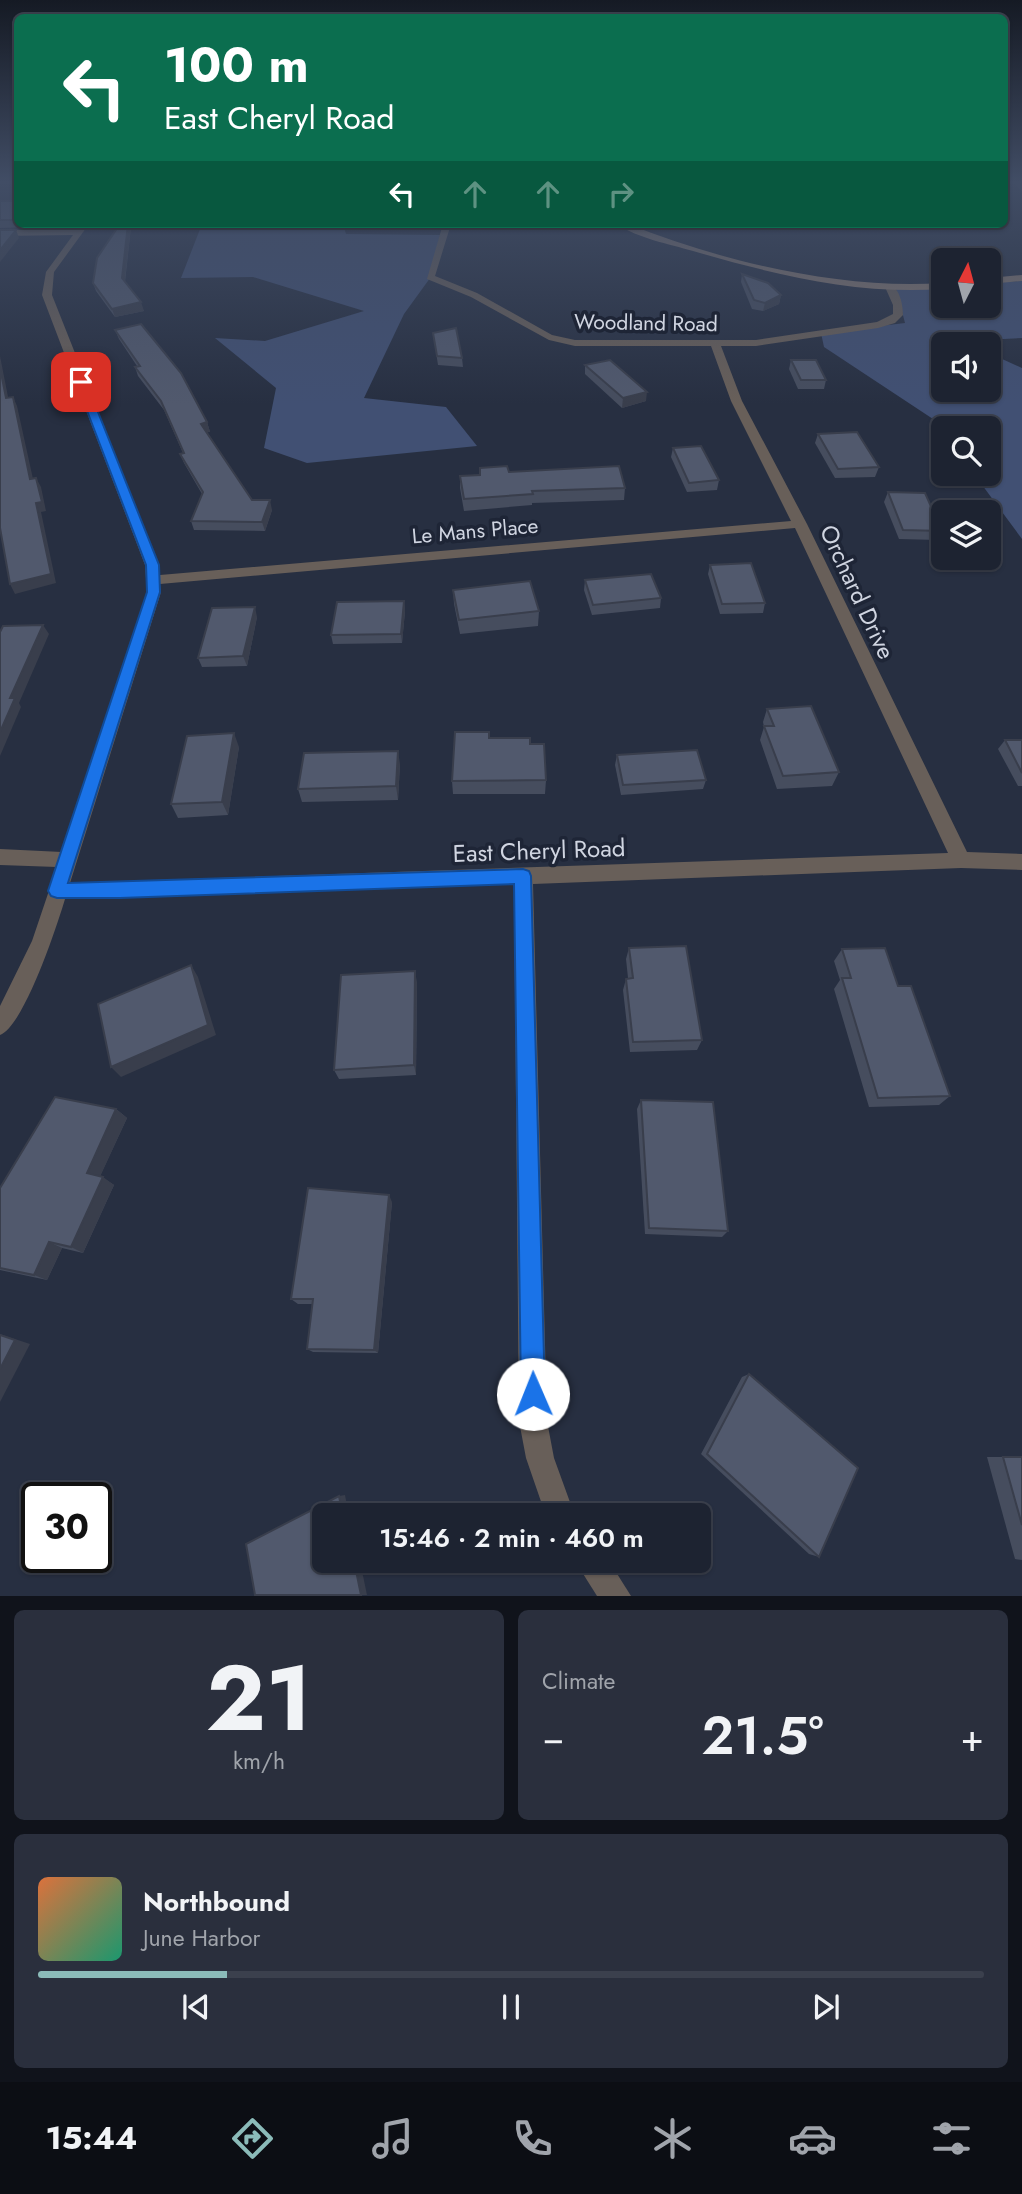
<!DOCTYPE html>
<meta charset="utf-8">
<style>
:root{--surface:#1d2331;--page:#2a2f3d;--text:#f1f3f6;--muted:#a0a4ab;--line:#3b404d;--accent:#8bbbb9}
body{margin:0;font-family:Jost,sans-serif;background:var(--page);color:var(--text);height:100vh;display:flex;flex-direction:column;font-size:26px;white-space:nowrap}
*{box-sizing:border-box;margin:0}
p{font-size:23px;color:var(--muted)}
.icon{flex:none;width:38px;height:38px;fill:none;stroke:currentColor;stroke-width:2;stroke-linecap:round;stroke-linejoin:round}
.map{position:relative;height:1596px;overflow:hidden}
.panel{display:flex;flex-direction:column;gap:14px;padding:14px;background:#10131b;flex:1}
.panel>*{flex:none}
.guide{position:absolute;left:14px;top:14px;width:994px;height:214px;border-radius:10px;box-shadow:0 2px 5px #0004,0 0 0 2px var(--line);background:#0b6e4f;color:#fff;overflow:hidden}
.needle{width:46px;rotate:6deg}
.buttons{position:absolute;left:931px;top:248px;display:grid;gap:14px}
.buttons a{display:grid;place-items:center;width:70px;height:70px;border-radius:10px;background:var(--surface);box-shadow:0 2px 5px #0004,0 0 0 2px var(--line);font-size:35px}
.speed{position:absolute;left:21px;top:1482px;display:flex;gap:14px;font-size:35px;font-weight:700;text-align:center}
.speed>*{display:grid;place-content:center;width:91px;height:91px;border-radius:50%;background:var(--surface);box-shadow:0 2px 5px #0004,0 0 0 2px var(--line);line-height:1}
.speed .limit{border:4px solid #111;border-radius:10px;background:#fff;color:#111}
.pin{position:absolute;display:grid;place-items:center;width:60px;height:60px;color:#fff;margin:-30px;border-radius:14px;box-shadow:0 4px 10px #0006}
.me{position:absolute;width:77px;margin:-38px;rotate:359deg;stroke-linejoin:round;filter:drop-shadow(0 0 5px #0008)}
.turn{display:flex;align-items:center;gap:24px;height:147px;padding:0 35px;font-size:32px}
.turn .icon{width:91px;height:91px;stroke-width:2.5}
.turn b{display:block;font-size:49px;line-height:60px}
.lanes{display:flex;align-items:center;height:66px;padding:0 35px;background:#0003;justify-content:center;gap:35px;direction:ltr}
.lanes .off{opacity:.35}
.big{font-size:52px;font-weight:600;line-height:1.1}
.panel .widget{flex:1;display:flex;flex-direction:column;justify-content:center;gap:10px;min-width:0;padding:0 24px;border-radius:10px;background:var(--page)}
.panel .dial{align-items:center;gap:0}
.dial b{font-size:91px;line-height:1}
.song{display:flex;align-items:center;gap:21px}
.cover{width:84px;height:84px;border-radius:10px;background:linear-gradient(135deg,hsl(20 70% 55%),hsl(160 70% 35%))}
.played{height:7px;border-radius:4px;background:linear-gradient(90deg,var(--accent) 20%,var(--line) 20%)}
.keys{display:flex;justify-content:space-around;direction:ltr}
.heat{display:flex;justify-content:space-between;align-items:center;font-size:38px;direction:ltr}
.panel .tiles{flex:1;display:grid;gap:14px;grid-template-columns:1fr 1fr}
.widget:last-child{grid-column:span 2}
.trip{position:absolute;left:312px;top:1503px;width:399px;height:70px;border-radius:10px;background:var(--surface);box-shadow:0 2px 5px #0004,0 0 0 2px var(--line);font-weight:600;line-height:70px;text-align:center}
.menu{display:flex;height:112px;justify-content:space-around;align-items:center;background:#0c0e14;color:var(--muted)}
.menu .icon{width:49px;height:49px}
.menu .on{color:var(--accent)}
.menu b{font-size:32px;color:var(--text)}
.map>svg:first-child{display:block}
.green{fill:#415073}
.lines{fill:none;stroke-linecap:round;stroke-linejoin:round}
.street{fill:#685f59;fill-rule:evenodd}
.secondary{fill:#887970;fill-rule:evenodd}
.wall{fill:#464d5e}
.shaded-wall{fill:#393e4c}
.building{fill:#51596d;stroke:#393e4c;stroke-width:2}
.route{fill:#1a73e8;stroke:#114b97;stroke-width:2}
.labels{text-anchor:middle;stroke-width:7;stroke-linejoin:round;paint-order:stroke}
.far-street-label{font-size:21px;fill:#d0d5e1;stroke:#1e2536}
.street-label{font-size:24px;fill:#d0d5e1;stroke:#1e2536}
</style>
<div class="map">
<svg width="1022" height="1596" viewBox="0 0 1022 1596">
<rect width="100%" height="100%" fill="#272f41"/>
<!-- green -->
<g class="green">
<polygon points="202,224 343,224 346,234 440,235 433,274 404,314 364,398 446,407 477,446 307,463 264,448 276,388 215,338 265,341 364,311 253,277 181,278"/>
<polygon points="1022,281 1022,338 965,341 971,345 943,345 943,390 989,390 989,353 1022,368 1022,539 974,474 989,474 989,429 943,429 943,432 933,419 824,347 821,333 905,323 896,288 943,285 943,306 989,306 989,283"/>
</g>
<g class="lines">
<!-- street -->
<g class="street">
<path d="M81 224H89L54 272 52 295 159 565 160 575 791 521 731 401 711 346H575L549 340 471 297 427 279 443 224H451L435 276 477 293 552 335 575 340H756L877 322 893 314V305L885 287 890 284C900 289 903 305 903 315L895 323 878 328 756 346H721L742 401 807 524 967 852 1022 854V870L961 868 533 884 547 1421 554 1458 575 1516H546L526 1458 519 1421 514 884 65 899C57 926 24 1026 0 1035V1006L32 941 57 867 0 865V849L62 852 147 592 145 565 42 295 46 272 73 235 0 236V230H77ZM795 528 948 853 70 883 161 592 160 584Z"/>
<polygon points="575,1561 609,1561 631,1596 597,1596"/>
</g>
<!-- secondary -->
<g class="secondary">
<path d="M617 224H628C724 262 840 290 943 283V289C857 295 776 275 693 251 669 244 637 238 617 224Z"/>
<polygon points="1022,275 1022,281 989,284 989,278"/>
</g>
</g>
<!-- wall -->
<g class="wall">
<polygon points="1009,180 1022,180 1022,191"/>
<polygon points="0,201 18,201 18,224 31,224 28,227 0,228"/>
<polygon points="120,224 157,224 156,227 131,227 125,282 144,311 115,317 96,291 93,283"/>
<polygon points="742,274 781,295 779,304 763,311 752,309 741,282"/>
<polygon points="115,330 207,422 210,432 207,432 252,500 272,510 265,531 194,530 191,521 202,494 184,463 180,454 183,453 164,410 138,376 135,367 137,366 119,339"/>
<polygon points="433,333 462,358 463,367 438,365"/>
<polygon points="791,360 826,380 824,389 798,389 789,369"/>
<polygon points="585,365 646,401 622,408 585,374"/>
<polygon points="818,434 879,467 875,477 835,478 815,443"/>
<polygon points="673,448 719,480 717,490 687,492 671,457"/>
<polygon points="509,472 625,488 624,500 532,503 532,505 464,511 460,488 460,476"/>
<polygon points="888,492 942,531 937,540 899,539 884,502"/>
<polygon points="710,565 765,603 763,613 720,614 708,574"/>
<polygon points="585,580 661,598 660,608 592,615 584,590"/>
<polygon points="453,590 539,611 538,626 460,634 454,604"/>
<polygon points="404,601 405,611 402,643 333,644 331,635"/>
<polygon points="257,617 247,666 202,667 198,658"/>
<polygon points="767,709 839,772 832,786 777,789 760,740 764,727 763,722"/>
<polygon points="489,738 546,780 545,794 453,794 452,781"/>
<polygon points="1005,740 1022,740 1022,786 1018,786 998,749"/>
<polygon points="239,747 228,815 178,818 171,804"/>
<polygon points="617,755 706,780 703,789 621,795 615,765"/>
<polygon points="400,764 398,800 302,802 298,789"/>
<polygon points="629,948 702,1040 697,1050 630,1052 623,990 626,979 628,978 626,959"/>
<polygon points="842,949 898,986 950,1096 939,1105 869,1107 834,989 840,980 834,961"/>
<polygon points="417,982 416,1075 339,1079 334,1070"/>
<polygon points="641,1100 728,1231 722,1237 645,1234 637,1109"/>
<polygon points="116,1109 127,1118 100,1176 114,1185 83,1253 62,1248 47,1280 0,1270 0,1188"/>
<polygon points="392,1202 378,1353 313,1352 307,1349 313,1304 298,1304 291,1299"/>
<polygon points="749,1374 819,1557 809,1554 701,1454 742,1377"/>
<polygon points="987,1457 1022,1457 1022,1560 1015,1559"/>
</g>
<!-- shaded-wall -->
<g class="shaded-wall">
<polygon points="128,224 130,224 131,227 124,287 122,278"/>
<polygon points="16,230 19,238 0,262 0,250"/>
<polygon points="781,295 779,304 763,311 765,303"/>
<polygon points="141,302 144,311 115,317 112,309"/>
<polygon points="0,356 10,407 6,398 0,368"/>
<polygon points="647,392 646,401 622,408 623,398"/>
<polygon points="13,397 17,406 35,488 30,479"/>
<polygon points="207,422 210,432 204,433 201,424"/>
<polygon points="36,478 41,487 46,511 41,512 56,583 15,594 10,584 36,503"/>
<polygon points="270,500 272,510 265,531 262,522"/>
<polygon points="404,601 405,611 402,643 401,634"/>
<polygon points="255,607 257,617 247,666 243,656"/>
<polygon points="43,625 49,634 19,703 21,707 0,756 0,732 10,698"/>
<polygon points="234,733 239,747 228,815 222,802"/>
<polygon points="398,751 400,764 398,800 396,786"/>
<polygon points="191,965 198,977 216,1035 121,1077 111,1067"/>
<polygon points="415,971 417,982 416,1075 414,1065"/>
<polygon points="116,1109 127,1118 98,1181 87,1173"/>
<polygon points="103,1177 114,1185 83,1253 71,1247"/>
<polygon points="389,1195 392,1202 378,1353 374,1350"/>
<polygon points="49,1242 62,1248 47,1280 34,1275"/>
<polygon points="0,1334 30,1344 0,1402"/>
<polygon points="345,1495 349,1516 343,1516 339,1496"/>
<polygon points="354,1561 360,1561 367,1595 361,1595"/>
</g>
<!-- building -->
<g class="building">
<rect x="0" y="201" width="18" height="19"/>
<polygon points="120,224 128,224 122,278 141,302 112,309 93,283 97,258"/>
<polygon points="0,230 16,230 0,250"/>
<polygon points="742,274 768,283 781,295 765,303 754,300"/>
<polygon points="141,324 181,373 207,422 201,424 252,500 270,500 262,522 191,521 203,492 180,454 184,453 161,401 135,367 140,366 115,330"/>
<polygon points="456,328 462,358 437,356 433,333"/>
<polygon points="610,360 647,392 623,398 585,365"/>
<polygon points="791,360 816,360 826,380 801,380"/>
<polygon points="0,368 6,398 13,397 30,479 36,478 42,502 36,503 51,574 10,584 0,528"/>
<polygon points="857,432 879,467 838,469 818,434"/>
<polygon points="701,446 719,480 689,483 673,448"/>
<polygon points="507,466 509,472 619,466 625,488 532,491 533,494 464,499 460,476 480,475 480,468"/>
<polygon points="888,492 925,493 942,531 903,530"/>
<polygon points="751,563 765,603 722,604 710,565"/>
<polygon points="651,574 661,598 593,605 585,580"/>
<polygon points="530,581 539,611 459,620 453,590"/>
<polygon points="404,601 401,634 331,635 337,602"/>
<polygon points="255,607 243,656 198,658 212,608"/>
<polygon points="43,625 10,698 15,698 0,732 0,632 3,626"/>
<polygon points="811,706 839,772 783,776 764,726 774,726 767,709"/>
<polygon points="455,732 489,732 489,738 530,738 530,744 544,744 546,780 452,781"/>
<polygon points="234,733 222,802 171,804 187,736"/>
<polygon points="1005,740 1022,740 1022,773"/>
<polygon points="697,750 706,780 623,785 617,755"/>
<polygon points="398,751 396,786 298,789 304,753"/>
<polygon points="686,946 702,1040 633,1042 626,979 633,978 629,948"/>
<polygon points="885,948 898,986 911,986 950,1096 878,1098 842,978 851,978 842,949"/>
<polygon points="191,965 208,1025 111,1067 98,1004"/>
<polygon points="415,971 414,1065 334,1070 341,975"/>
<polygon points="55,1097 116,1109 87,1173 103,1177 71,1247 49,1242 34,1275 0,1268 0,1188"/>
<polygon points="641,1100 713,1102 728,1231 649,1228"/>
<polygon points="308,1188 389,1195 374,1350 307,1349 313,1299 291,1299"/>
<polygon points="0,1335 15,1340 0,1369"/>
<polygon points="749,1374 858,1468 819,1557 707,1454"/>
<polygon points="1003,1457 1022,1457 1022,1525"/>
<polygon points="339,1496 343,1516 324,1516 324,1561 354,1561 361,1595 255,1595 246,1544"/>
</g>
<!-- sky -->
<linearGradient id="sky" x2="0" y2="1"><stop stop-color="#151a24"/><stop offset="0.45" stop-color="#414d65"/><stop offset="1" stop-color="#414d65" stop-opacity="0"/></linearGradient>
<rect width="1022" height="404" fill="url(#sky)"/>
<!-- route -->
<polygon class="route" points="81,379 86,382 159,565 160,592 68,883 523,869 529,871 531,876 545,1394 542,1403 533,1406 524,1403 521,1394 514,884 120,898 57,898 51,896 48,891 147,592 146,565 76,382"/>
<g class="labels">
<!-- far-street labels -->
<g class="far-street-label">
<text transform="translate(646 323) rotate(1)" y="7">Woodland Road</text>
<text transform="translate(475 531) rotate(-5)" y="7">Le Mans Place</text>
</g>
<!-- street labels -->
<g class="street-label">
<text transform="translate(857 592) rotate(65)" y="8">Orchard Drive</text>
<text transform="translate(539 851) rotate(-2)" y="8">East Cheryl Road</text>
</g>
</g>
</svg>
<div class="buttons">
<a><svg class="needle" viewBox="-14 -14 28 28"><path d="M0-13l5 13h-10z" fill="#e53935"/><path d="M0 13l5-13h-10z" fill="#a0a4ab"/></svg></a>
<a><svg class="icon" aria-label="sound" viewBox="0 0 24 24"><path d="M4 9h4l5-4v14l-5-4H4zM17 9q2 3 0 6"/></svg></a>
<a><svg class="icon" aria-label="search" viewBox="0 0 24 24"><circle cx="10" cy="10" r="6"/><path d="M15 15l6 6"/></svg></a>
<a><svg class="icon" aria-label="layers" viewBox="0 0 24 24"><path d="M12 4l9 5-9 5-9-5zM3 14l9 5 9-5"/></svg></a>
</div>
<div class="speed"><div class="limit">30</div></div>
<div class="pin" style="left:81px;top:382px;background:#d93025"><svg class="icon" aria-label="arrive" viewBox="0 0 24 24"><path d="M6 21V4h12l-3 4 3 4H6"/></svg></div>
<svg class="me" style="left:533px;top:1394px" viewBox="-20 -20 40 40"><circle r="19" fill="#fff"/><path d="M0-13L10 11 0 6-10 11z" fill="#1a73e8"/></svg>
<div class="trip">15:46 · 2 min · 460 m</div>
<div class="guide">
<div class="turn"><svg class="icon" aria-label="left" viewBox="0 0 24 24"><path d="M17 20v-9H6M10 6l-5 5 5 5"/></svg><div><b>100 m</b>East Cheryl Road</div></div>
<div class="lanes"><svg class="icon" aria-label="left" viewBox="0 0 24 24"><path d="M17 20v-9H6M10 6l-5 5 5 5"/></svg><svg class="icon off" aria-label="ahead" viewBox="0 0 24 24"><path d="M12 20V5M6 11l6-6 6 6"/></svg><svg class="icon off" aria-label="ahead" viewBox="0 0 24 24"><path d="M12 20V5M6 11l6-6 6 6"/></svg><svg class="icon off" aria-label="right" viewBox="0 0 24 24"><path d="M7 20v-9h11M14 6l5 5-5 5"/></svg></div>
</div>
</div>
<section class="panel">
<div class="tiles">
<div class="widget dial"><b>21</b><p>km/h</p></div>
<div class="widget"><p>Climate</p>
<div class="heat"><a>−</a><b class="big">21.5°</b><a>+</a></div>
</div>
<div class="widget">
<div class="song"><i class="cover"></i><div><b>Northbound</b><p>June Harbor</p></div></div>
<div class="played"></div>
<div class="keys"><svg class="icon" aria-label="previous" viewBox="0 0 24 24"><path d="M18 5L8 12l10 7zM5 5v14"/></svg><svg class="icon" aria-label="pause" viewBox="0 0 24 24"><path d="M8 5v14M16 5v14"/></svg><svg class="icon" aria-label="next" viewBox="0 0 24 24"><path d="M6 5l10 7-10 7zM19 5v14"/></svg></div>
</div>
</div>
</section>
<nav class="menu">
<b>15:44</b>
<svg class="icon on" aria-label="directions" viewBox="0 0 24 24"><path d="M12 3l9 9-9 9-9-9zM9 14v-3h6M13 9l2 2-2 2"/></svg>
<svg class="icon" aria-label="music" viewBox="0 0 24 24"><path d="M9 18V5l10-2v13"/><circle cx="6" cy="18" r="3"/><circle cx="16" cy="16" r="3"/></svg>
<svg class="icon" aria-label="phone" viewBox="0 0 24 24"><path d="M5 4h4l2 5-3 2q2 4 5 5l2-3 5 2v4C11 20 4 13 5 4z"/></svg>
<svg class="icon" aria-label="climate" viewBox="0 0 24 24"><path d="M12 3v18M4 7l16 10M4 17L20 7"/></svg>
<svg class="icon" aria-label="car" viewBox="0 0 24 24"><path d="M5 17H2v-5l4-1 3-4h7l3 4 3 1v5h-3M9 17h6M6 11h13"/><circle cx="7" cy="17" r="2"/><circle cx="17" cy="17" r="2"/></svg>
<svg class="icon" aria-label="filters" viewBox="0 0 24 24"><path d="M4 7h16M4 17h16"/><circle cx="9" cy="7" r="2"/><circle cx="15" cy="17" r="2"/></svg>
</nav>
